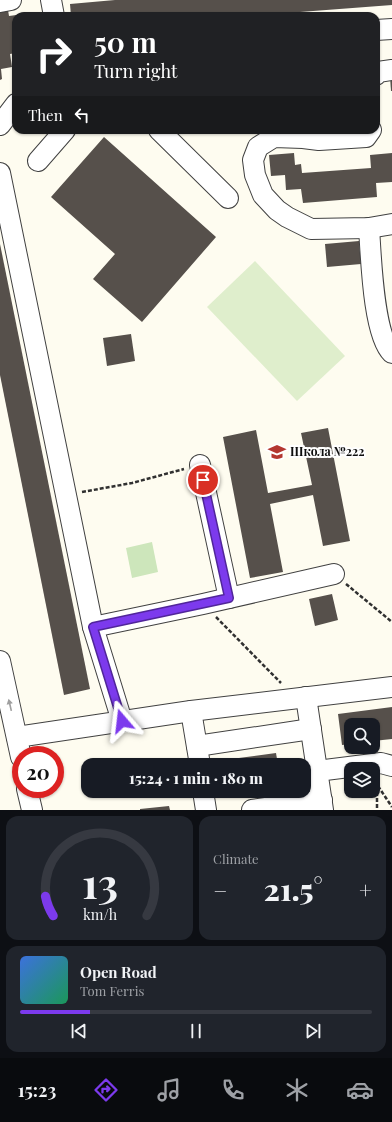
<!DOCTYPE html>
<meta charset="utf-8">
<style>
:root{--surface:#171b24;--page:#20242c;--text:#f1f3f6;--muted:#9ea1a6;--line:#363941;--accent:#7c3aed}
body{margin:0;font-family:"Playfair Display",serif;background:var(--page);color:var(--text);height:100vh;display:flex;flex-direction:column;font-size:15px;white-space:nowrap}
*{box-sizing:border-box;margin:0}
p{font-size:13px;color:var(--muted)}
.icon{flex:none;width:22px;height:22px;fill:none;stroke:currentColor;stroke-width:2;stroke-linecap:round;stroke-linejoin:round}
.map{position:relative;height:810px;overflow:hidden}
.drawer{display:flex;flex-direction:column;gap:6px;padding:6px;background:#0d0f14;flex:1}
.drawer>*{flex:none}
.top-card{position:absolute;left:12px;top:12px;width:368px;height:122px;border-radius:12px;box-shadow:0 1px 3px #0004;background:#202124;color:#fff;overflow:hidden}
.controls{position:absolute;left:344px;top:718px;display:grid;gap:8px}
.controls a{display:grid;place-items:center;width:36px;height:36px;border-radius:8px;background:var(--surface);box-shadow:0 1px 3px #0004;font-size:20px}
.speed{position:absolute;left:12px;top:746px;display:flex;gap:8px;font-size:20px;font-weight:700;text-align:center}
.speed>*{display:grid;place-content:center;width:52px;height:52px;border-radius:50%;background:var(--surface);box-shadow:0 1px 3px #0004;line-height:1}
.speed .limit{border:6px solid #d22;background:#fff;color:#111}
.pin{position:absolute;display:grid;place-items:center;width:34px;height:34px;color:#fff;margin:-17px;border:2px solid #fff;border-radius:50%;box-shadow:0 1px 4px #0007}
.me{position:absolute;width:44px;margin:-22px;rotate:343deg;stroke-linejoin:round;filter:drop-shadow(0 0 3px #0008)}
.turn{display:flex;align-items:center;gap:14px;height:84px;padding:0 16px;font-size:18px}
.turn .icon{width:52px;height:52px;stroke-width:2.5}
.turn b{display:block;font-size:28px;line-height:34px}
.then{display:flex;align-items:center;height:38px;padding:0 16px;background:#0003;gap:8px;font-size:15px}
.big{font-size:30px;font-weight:800;line-height:1.1}
.drawer .card{flex:1;display:flex;flex-direction:column;justify-content:center;gap:6px;min-width:0;padding:0 14px;border-radius:12px;background:var(--page)}
.drawer .dial{align-items:center;gap:0}
.dial svg{height:104px;overflow:visible;fill:none;stroke:var(--line);stroke-width:7;stroke-linecap:round;text-anchor:middle}
.dial text{fill:var(--text);stroke:none}
.song{display:flex;align-items:center;gap:12px}
.cover{width:48px;height:48px;border-radius:6px;background:linear-gradient(135deg,hsl(220 70% 55%),hsl(150 70% 35%))}
.played{height:4px;border-radius:2px;background:linear-gradient(90deg,var(--accent) 20%,var(--line) 20%)}
.keys{display:flex;justify-content:space-around;direction:ltr}
.heat{display:flex;justify-content:space-between;align-items:center;font-size:22px;direction:ltr}
.drawer .tiles{flex:1;display:grid;gap:6px;grid-template-columns:1fr 1fr}
.card:last-child{grid-column:span 2}
.trip{position:absolute;left:81px;top:758px;width:230px;height:40px;border-radius:12px;background:var(--surface);box-shadow:0 1px 3px #0004;font-weight:800;line-height:40px;text-align:center}
.dock{display:flex;height:64px;justify-content:space-around;align-items:center;background:#090b0e;color:var(--muted)}
.dock .icon{width:28px;height:28px}
.dock .selected{color:var(--accent)}
.dock b{font-size:18px;color:var(--text)}
.map>svg:first-child{display:block}
.green{fill:#cde6bb}
.pitch{fill:#dfeecc}
.building{fill:#56504b}
.lines{fill:none;stroke-linecap:round;stroke-linejoin:round}
.minor-casing{stroke:#414141;stroke-width:22}
.path{stroke:#303030;stroke-width:2.5;stroke-dasharray:4 2;stroke-linecap:butt}
.minor{stroke:#fff;stroke-width:20}
.oneway{fill:#9f9f9f}
.route-casing{stroke:#51269a;stroke-width:10}
.route{stroke:#7c3aed;stroke-width:7}
.labels{text-anchor:middle;stroke-width:4;stroke-linejoin:round;paint-order:stroke}
.poi-label{font-size:12px;font-weight:bold;fill:#0e0e0e;stroke:#fff;text-anchor:start}
</style>
<div class="map">
<svg width="392" height="810" viewBox="0 0 392 810">
<rect width="100%" height="100%" fill="#fefcf0"/>
<!-- green -->
<polygon class="green" points="152,542 158,572 132,578 126,548"/>
<!-- pitch -->
<polygon class="pitch" points="255,261 345,356 297,401 207,307"/>
<!-- building -->
<g class="building">
<polygon points="115,0 392,0 392,5 247,16 71,16 70,4"/>
<polygon points="8,10 9,16 39,12 39,16 16,16 16,53 10,54 12,67 1,69 2,79 0,80 0,11"/>
<polygon points="390,77 392,77 392,91 391,91"/>
<polygon points="104,137 216,237 142,322 93,279 115,254 51,197"/>
<polygon points="294,153 295,165 301,164 302,173 371,168 370,155 392,153 392,182 376,183 377,197 303,203 301,189 286,190 285,175 271,176 269,155"/>
<polygon points="359,241 361,264 327,267 325,244"/>
<polygon points="0,244 90,689 64,695 0,375"/>
<polygon points="131,334 135,361 107,366 103,338"/>
<polygon points="328,428 350,541 323,546 313,495 270,504 283,572 250,578 223,437 256,430 268,493 312,485 301,433"/>
<polygon points="332,594 338,620 315,626 309,599"/>
<polygon points="392,707 392,739 373,741 373,725 351,725 351,744 342,745 338,714"/>
<polygon points="276,753 278,765 217,765 216,761"/>
<polygon points="220,791 233,791 233,792 221,794"/>
<polygon points="169,806 170,810 140,810 140,809"/>
</g>
<g class="lines">
<!-- minor casing -->
<g class="minor-casing">
<g id="minor">
<polyline points="51,0 54,16"/>
<polyline points="0,2 11,0"/>
<polyline points="376,30 392,29"/>
<polyline points="376,75 378,72 392,70"/>
<polyline points="0,125 16,104"/>
<polyline points="159,130 228,198"/>
<polyline points="371,130 366,137 319,140 303,138 274,137 258,147 253,160 255,175 263,195 277,210 287,217 311,229 369,228 392,224"/>
<polyline points="38,161 65,130"/>
<polyline points="0,173 93,627 122,721"/>
<path d="M369 228C371 255 373 335 392 353"/>
<polyline points="200,465 229,598"/>
<polyline points="93,627 203,604 334,574"/>
<polyline points="0,661 21,757"/>
<polyline points="306,697 323,810"/>
<polyline points="191,711 200,765"/>
<polyline points="17,737 191,711 392,687"/>
<polyline points="197,746 311,729"/>
<polyline points="317,771 381,763 392,766"/>
<polyline points="27,789 32,810"/>
<polyline points="203,791 206,810"/>
<polyline points="252,810 322,800"/>
</g>
</g>
<!-- path -->
<g class="path">
<polyline points="82,492 132,483 184,469"/>
<polyline points="346,584 392,622"/>
<polyline points="216,617 281,683"/>
<polyline points="377,780 377,810"/>
<polyline points="378,786 392,807"/>
</g>
<!-- minor -->
<use href="#minor" class="minor"/>
</g>
<!-- one-way arrows -->
<defs><path id="oneway-solid" d="M-6-.8H1V-3.2L6.5 0L1 3.2V.8H-6Z"/></defs>
<use class="oneway" href="#oneway-solid" transform="translate(10 705) rotate(-103)"/>
<g class="lines">
<!-- route casing -->
<g class="route-casing">
<polyline id="route" points="122,721 93,627 229,598 203,480"/>
</g>
<!-- route -->
<use href="#route" class="route"/>
</g>
<!-- icons -->
<defs>
<g id="school-bare" transform="scale(1.38)"><path d="M0-5L7-2L0 1L-7-2ZM-4 1L0 2.5L4 1V4Q0 6-4 4Z" fill="#b43730" stroke="#fff" stroke-width="2.5" paint-order="stroke"/></g>
</defs>
<g fill-rule="evenodd">
<use href="#school-bare" x="277" y="452"/>
</g>
<g class="labels">
<!-- poi labels -->
<g class="poi-label">
<text x="290" y="456">Школа №222</text>
</g>
</g>
</svg>
<div class="controls">
<a><svg class="icon" aria-label="search" viewBox="0 0 24 24"><circle cx="10" cy="10" r="6"/><path d="M15 15l6 6"/></svg></a>
<a><svg class="icon" aria-label="layers" viewBox="0 0 24 24"><path d="M12 4l9 5-9 5-9-5zM3 14l9 5 9-5"/></svg></a>
</div>
<div class="speed"><div class="limit">20</div></div>
<div class="pin" style="left:203px;top:480px;background:#d93025"><svg class="icon" aria-label="arrive" viewBox="0 0 24 24"><path d="M6 21V4h12l-3 4 3 4H6"/></svg></div>
<svg class="me" style="left:122px;top:721px" viewBox="-20 -20 40 40"><path d="M0-17L14 15 0 8-14 15z" fill="#7c3aed" stroke="#fff" stroke-width="4"/></svg>
<div class="trip">15:24 · 1 min · 180 m</div>
<div class="top-card">
<div class="turn"><svg class="icon" aria-label="right" viewBox="0 0 24 24"><path d="M7 20v-9h11M14 6l5 5-5 5"/></svg><div><b>50 m</b>Turn right</div></div>
<div class="then">Then<svg class="icon" aria-label="left" viewBox="0 0 24 24"><path d="M17 20v-9H6M10 6l-5 5 5 5"/></svg></div>
</div>
</div>
<section class="drawer">
<div class="tiles">
<div class="card dial"><svg viewBox="0 0 100 80">
<path d="M14 69A42 42 0 1 1 86 69"/>
<path d="M14 69A42 42 0 0 1 8 54" stroke="#7c3aed"/>
<text x="50" y="56" font-size="32" font-weight="700">13</text>
<text x="50" y="72" font-size="11">km/h</text>
</svg></div>
<div class="card"><p>Climate</p>
<div class="heat"><a>−</a><b class="big">21.5°</b><a>+</a></div>
</div>
<div class="card">
<div class="song"><i class="cover"></i><div><b>Open Road</b><p>Tom Ferris</p></div></div>
<div class="played"></div>
<div class="keys"><svg class="icon" aria-label="previous" viewBox="0 0 24 24"><path d="M18 5L8 12l10 7zM5 5v14"/></svg><svg class="icon" aria-label="pause" viewBox="0 0 24 24"><path d="M8 5v14M16 5v14"/></svg><svg class="icon" aria-label="next" viewBox="0 0 24 24"><path d="M6 5l10 7-10 7zM19 5v14"/></svg></div>
</div>
</div>
</section>
<nav class="dock">
<b>15:23</b>
<svg class="icon selected" aria-label="directions" viewBox="0 0 24 24"><path d="M12 3l9 9-9 9-9-9zM9 14v-3h6M13 9l2 2-2 2"/></svg>
<svg class="icon" aria-label="music" viewBox="0 0 24 24"><path d="M9 18V5l10-2v13"/><circle cx="6" cy="18" r="3"/><circle cx="16" cy="16" r="3"/></svg>
<svg class="icon" aria-label="phone" viewBox="0 0 24 24"><path d="M5 4h4l2 5-3 2q2 4 5 5l2-3 5 2v4C11 20 4 13 5 4z"/></svg>
<svg class="icon" aria-label="climate" viewBox="0 0 24 24"><path d="M12 3v18M4 7l16 10M4 17L20 7"/></svg>
<svg class="icon" aria-label="car" viewBox="0 0 24 24"><path d="M5 17H2v-5l4-1 3-4h7l3 4 3 1v5h-3M9 17h6M6 11h13"/><circle cx="7" cy="17" r="2"/><circle cx="17" cy="17" r="2"/></svg>
</nav>
